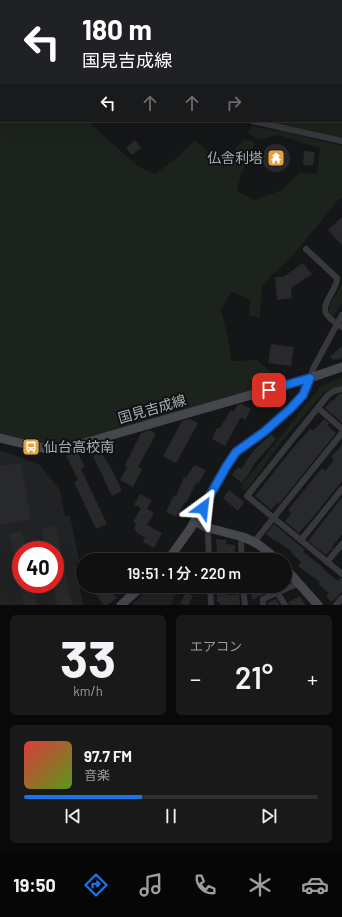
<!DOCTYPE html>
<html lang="ja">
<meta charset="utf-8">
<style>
:root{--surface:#101011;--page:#19191a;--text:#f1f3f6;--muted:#9c9d9f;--line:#303031;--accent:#1a73e8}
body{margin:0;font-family:Barlow,"Noto Sans JP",sans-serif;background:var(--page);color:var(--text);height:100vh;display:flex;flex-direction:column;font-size:15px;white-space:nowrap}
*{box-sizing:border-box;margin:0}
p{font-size:13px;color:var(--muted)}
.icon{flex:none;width:22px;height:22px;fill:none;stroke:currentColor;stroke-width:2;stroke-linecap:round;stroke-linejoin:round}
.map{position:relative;height:605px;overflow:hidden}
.drawer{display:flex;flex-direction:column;gap:10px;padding:10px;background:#090909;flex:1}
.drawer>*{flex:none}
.guide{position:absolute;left:0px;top:0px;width:342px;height:122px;box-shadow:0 4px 16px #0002,0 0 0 1px var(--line);background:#202124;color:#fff;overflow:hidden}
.speed{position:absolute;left:12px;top:541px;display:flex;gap:8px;font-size:20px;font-weight:700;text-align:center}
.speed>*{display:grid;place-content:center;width:52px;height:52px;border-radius:50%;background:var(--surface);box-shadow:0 4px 16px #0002,0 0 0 1px var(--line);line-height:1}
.speed .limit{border:6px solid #d22;background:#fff;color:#111}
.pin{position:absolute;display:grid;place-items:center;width:34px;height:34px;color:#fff;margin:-17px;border-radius:8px;box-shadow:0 2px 6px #0006}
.me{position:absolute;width:44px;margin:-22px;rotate:30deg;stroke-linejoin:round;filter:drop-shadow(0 0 3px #0008)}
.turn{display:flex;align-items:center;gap:14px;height:84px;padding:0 16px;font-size:18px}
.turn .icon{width:52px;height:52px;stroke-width:2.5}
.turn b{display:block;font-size:28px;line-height:34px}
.lanes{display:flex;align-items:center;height:38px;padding:0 16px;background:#0003;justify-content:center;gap:20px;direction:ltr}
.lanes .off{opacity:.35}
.big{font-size:30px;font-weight:600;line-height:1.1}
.drawer .tile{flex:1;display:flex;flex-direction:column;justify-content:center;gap:6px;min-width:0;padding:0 14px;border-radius:6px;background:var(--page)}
.drawer .dial{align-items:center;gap:0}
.dial b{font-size:52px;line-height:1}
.song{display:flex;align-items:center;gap:12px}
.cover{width:48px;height:48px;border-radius:6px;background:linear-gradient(135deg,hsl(0 70% 55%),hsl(90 70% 35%))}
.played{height:4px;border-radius:2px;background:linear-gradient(90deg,var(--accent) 40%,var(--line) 40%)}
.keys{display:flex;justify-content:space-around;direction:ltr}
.heat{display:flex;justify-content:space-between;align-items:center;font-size:22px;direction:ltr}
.drawer .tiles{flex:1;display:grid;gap:10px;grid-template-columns:1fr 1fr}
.tile:last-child{grid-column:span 2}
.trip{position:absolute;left:76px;top:553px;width:216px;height:40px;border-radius:20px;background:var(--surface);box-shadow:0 4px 16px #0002,0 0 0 1px var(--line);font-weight:600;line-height:40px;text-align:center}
.tab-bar{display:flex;height:64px;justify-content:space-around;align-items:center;background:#060607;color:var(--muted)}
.tab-bar .icon{width:28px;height:28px}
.tab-bar .on{color:var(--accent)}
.tab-bar b{font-size:18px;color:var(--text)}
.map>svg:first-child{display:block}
.built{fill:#212224;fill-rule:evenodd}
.green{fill:#1c221c}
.building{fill:#28292b}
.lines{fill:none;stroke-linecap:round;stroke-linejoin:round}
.street{stroke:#37383c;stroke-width:6}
.secondary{stroke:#45474c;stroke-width:9}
.route-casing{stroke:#114b97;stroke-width:10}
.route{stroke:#1a73e8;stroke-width:7}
.labels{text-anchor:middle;stroke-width:4;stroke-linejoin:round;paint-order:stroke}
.poi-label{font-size:14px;fill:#a8aeb6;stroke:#101112;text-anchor:end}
.street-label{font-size:14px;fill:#a8aeb6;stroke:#101112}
</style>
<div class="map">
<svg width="342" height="605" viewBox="0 0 342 605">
<rect width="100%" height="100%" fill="#151617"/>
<!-- built -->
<g class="built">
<path d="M0 450 40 465 60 490 65 516H70L79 561 75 563 83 605H0ZM21 550H55V584H21Z"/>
<polygon points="153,586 175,586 178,588 171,605 131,605"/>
</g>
<!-- green -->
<g class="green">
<polygon points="0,0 342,0 342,139 268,121 341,121 341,1 1,1 1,3"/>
<polygon points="1,79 1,121 91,121 92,125 139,167 155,174 179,156 195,140 222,164 244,139 255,143 240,177 237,191 254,200 282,190 299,173 317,174 320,148 278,135 260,140 248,134 251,126 288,132 342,146 342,199 340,198 294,254 262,285 260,318 249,315 250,299 232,292 221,309 228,337 231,361 257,360 281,381 274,385 68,444 44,446 0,434 0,80"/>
<polygon points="342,283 342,303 333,317 329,312 330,305"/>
<polygon points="342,377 342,386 324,392 283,440 246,491 240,487 320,387"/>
</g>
<!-- building -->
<g class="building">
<polygon points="135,140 141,148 132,155 126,148"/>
<circle cx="276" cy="158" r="14"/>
<polygon points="304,151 315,152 313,166 303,165"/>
<polygon points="342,217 342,245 328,230"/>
<polygon points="303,263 312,274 291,288 292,298 277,300 275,277 283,277"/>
<polygon points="271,344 294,347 291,366 268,363"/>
<polygon points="342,346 342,358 333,360 330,357"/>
<polygon points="339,394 342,394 342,423 325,408 332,400 333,401"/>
<polygon points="241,404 251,409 245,420 241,417 225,446 212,439 217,428 220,428 231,410 234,412 237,405"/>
<polygon points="190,419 198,423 176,463 163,456 182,421"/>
<polygon points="324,419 329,423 327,425 336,433 279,504 277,503 271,510 255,496 293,448 310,429 313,431"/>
<polygon points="150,430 156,434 138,467 142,469 133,487 120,480 127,467 125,465 141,433"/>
<polygon points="271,434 276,439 255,463 248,475 242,483 232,475 238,467 241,469 251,454 258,446 259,446"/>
<polygon points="342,445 342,481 314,516 299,533 285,521 292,513 288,510 322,468 325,471 334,460 331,457"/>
<polygon points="77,451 85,467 81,469 107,524 96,529 74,482 78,480 66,455"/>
<polygon points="101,452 113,472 122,491 112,496 93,456"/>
<polygon points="21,463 31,519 0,525 0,466"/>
<polygon points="194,465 206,470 198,484 196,483 186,503 184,503 177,517 166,512 174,495 176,496 184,477 186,478"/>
<polygon points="229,490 244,502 238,511 223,498"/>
<polygon points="140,494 152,500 147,509 154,513 147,525 162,533 154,548 143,542 145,537 137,533 134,528 136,524 133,522 141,508 134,505"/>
<polygon points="342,497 342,534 332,547 333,548 326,555 308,541"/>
<polygon points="274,524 305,550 303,552 324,568 323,569 338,581 341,578 342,578 342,592 332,602 326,597 329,593 318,584 320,582 298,566 301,562 291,553 292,552 276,540 275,541 266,534"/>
<polygon points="56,526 72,605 57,605 53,584 55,584 55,550 46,550 42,529"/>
<polygon points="22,531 26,550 21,550 21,581 19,581 9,534"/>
<polygon points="216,539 226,540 226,544 235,545 235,553 237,553 237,560 217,560 217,545 216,545"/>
<polygon points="19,584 33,584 37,605 24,605"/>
<polygon points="94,586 107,586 117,598 107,605 104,605 91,589"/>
<polygon points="251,586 280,586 252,600"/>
<polygon points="217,587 228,587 228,595 239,594 240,605 220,605 220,602 217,602"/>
<polygon points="186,592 193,596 188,605 184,605 180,603"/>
<polygon points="300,596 305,605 289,605 288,602"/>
<polygon points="276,599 280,605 268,605 268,602"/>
</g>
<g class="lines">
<!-- street -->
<g class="street">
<polyline points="252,121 342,141"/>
<path d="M306 249 337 278C338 289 319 305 327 315 331 320 337 324 342 327"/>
<polyline points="310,378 313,369 342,315"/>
<polyline points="342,389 334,391 328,395 247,496 342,574"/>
<polyline points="318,408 342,429"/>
<polyline points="301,540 342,489"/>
<polyline points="254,542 342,433"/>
<polyline points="209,560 208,534 209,529"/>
<polyline points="242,560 241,544 243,537"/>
<polyline points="327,562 342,544"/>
<polyline points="210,586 211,605"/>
<polyline points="243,586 245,605"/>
<polyline points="277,592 285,605"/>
<polyline points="263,605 263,599 299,583"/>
<polyline points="336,605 342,598"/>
</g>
<!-- secondary -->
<g class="secondary">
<polyline points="0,438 33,446 48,449 67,448 310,378 342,367"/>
<polyline points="195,521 205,527 243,537 250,540 259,545 278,560"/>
<polyline points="168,560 190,529 210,495 226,467 236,452 264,432 290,409 303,395 310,378"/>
<polyline points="285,568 318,605"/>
<polyline points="121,605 142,586"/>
</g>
</g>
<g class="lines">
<!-- route casing -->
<g class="route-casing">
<polyline id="route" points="203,508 226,467 236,452 264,432 290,409 303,395 310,378 269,390"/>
</g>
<!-- route -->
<use href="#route" class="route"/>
</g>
<!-- icons -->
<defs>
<g id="temple-square" transform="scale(0.9)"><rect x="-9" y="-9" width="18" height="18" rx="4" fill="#e4a140" stroke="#101112"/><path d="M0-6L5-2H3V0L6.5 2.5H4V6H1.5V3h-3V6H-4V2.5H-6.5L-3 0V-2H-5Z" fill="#fff"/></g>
<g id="bus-square" transform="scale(0.9)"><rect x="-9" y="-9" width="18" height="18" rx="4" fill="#e4a140" stroke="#101112"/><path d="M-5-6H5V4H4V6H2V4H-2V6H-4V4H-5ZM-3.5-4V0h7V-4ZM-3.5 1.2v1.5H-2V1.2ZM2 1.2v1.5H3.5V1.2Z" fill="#fff"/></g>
</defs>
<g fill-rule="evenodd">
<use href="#temple-square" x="276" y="158"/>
<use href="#bus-square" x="31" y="447"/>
</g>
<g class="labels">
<!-- poi labels -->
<g class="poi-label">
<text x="263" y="163">仏舎利塔</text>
<text x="44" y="452" text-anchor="start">仙台高校南</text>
</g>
<!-- street labels -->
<g class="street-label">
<text transform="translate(152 409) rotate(-16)" y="5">国見吉成線</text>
</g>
</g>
</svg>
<div class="speed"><div class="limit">40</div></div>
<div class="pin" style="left:269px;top:390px;background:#d93025"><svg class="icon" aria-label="arrive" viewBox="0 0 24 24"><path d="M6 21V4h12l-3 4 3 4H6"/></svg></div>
<svg class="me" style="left:203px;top:508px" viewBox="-20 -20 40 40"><path d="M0-17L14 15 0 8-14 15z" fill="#1a73e8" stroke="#fff" stroke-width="4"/></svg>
<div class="trip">19:51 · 1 分 · 220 m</div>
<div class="guide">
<div class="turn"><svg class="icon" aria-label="left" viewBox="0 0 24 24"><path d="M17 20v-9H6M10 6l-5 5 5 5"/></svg><div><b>180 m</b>国見吉成線</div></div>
<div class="lanes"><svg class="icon" aria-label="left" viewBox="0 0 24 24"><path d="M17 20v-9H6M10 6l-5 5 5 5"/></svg><svg class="icon off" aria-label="ahead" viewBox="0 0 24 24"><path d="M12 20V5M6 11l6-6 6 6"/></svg><svg class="icon off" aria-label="ahead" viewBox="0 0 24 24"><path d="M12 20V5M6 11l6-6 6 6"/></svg><svg class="icon off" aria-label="right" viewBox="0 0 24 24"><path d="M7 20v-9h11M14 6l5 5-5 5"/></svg></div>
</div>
</div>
<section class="drawer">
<div class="tiles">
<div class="tile dial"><b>33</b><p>km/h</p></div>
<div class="tile"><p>エアコン</p>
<div class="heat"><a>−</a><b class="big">21°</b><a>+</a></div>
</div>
<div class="tile">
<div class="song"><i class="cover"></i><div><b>97.7 FM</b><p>音楽</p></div></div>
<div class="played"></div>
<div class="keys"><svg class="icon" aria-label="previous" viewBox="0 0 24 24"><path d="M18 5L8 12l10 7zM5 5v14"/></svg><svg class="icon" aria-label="pause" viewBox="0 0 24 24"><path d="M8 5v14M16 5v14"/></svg><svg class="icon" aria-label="next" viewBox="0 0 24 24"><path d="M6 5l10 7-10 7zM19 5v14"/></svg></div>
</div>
</div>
</section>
<nav class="tab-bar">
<b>19:50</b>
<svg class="icon on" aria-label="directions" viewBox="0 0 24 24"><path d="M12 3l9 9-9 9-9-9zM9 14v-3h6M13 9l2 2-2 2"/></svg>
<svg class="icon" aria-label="music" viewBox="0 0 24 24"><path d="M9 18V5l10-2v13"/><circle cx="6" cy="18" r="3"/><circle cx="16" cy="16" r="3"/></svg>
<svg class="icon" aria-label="phone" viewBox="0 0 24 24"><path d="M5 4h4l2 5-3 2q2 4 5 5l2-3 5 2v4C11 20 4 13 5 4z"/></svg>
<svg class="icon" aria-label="climate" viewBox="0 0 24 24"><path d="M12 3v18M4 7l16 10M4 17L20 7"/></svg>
<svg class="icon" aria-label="car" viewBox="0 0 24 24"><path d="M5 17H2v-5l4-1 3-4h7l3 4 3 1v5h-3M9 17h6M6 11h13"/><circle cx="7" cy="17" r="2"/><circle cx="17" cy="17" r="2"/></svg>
</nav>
